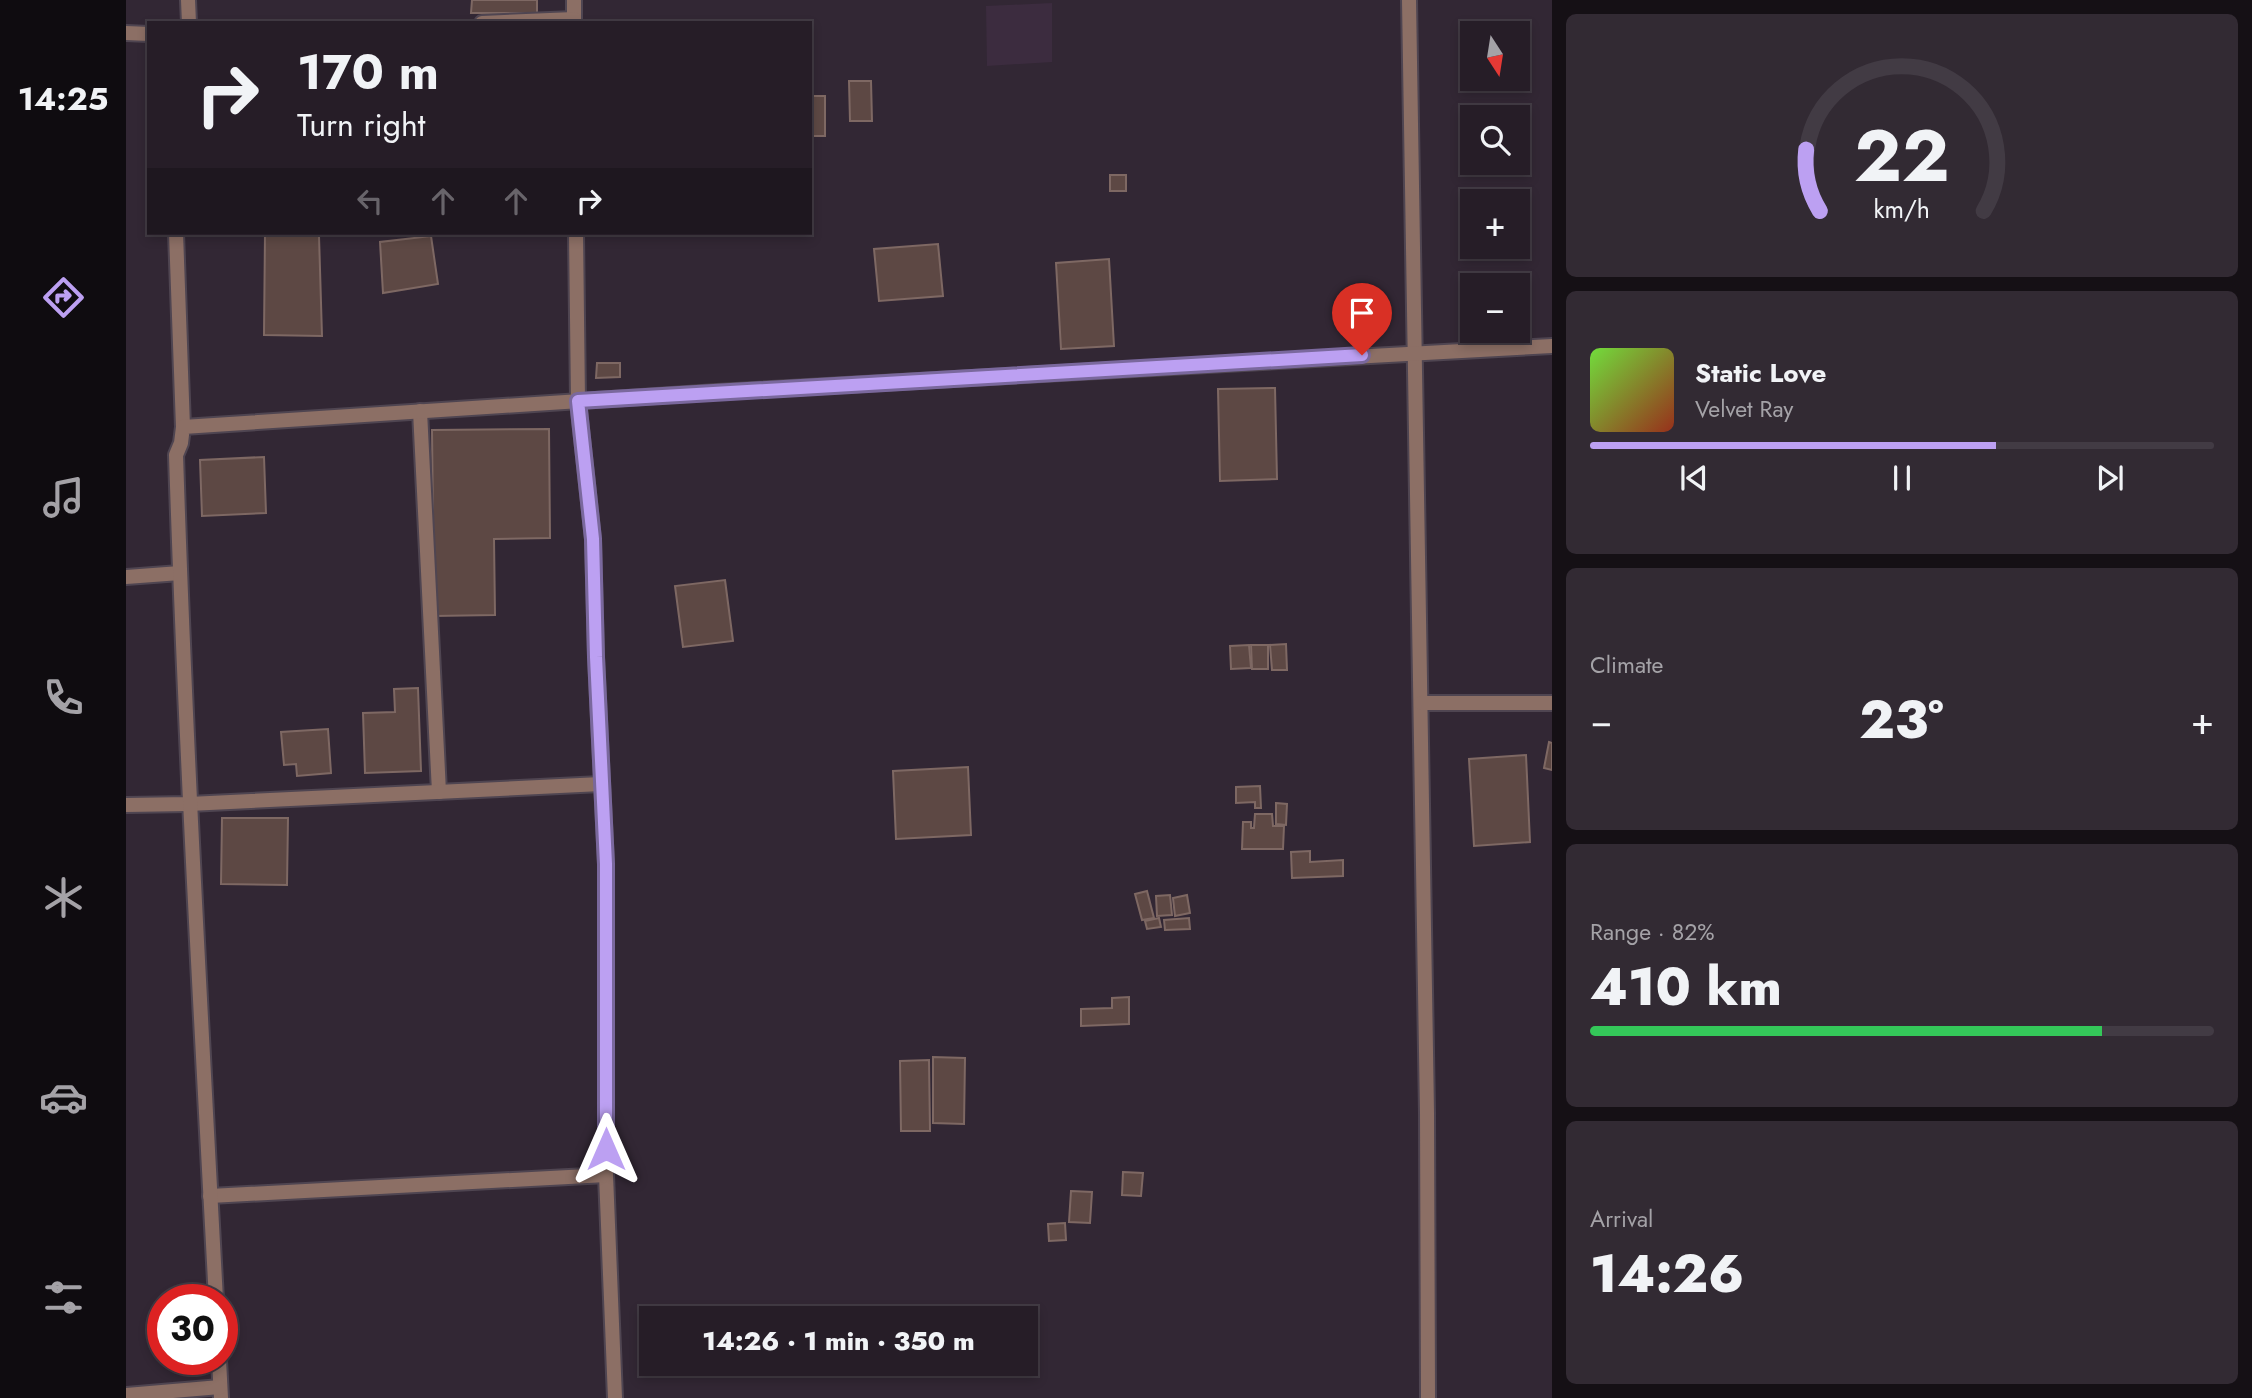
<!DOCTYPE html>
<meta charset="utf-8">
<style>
:root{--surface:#261d27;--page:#322a33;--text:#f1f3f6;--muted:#a4a2a7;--line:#423b44;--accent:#bca0f2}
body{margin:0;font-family:Jost,sans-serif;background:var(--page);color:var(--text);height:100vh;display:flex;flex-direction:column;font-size:26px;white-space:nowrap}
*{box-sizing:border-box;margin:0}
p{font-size:23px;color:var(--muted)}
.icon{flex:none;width:38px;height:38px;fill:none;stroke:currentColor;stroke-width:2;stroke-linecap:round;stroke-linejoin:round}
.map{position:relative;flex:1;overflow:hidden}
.drawer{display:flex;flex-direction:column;gap:14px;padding:14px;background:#151015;width:700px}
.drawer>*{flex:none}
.hud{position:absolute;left:21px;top:21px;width:665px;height:214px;border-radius:0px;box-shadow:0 4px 10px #0003,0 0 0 2px var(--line);background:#261d27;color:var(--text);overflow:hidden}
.needle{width:46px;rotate:168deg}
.buttons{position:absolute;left:1334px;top:21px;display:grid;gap:14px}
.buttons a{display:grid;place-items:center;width:70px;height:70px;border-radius:0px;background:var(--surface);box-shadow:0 4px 10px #0003,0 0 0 2px var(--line);font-size:35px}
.speed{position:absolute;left:21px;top:1284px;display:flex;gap:14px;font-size:35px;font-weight:700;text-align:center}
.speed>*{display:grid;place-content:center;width:91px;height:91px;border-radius:50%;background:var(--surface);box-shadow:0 4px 10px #0003,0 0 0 2px var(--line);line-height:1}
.speed .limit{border:10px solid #d22;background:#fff;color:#111}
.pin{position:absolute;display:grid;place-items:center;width:60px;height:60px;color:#fff;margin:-72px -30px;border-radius:50% 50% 50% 0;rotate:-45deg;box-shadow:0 0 7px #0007}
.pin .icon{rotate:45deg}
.me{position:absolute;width:77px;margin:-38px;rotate:0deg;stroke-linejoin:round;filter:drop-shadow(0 0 5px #0008)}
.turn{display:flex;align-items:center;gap:24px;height:147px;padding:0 35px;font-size:32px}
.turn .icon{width:91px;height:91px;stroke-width:2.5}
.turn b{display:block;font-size:49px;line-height:60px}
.lanes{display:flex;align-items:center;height:66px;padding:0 35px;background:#0003;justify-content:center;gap:35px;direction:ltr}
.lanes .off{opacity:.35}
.big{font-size:52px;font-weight:800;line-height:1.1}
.drawer .card{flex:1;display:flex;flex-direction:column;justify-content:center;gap:10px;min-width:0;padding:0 24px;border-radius:10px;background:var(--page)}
.drawer .dial{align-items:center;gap:0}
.dial svg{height:182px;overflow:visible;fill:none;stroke:var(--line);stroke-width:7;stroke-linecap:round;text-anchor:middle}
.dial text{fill:var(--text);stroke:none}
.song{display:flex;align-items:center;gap:21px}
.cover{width:84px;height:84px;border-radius:10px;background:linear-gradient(135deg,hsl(100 70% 55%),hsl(10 70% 35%))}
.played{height:7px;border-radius:4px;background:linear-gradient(90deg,var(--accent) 65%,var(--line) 65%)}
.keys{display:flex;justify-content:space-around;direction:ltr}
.heat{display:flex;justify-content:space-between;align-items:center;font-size:38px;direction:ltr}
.charge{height:10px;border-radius:5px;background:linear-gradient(90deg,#34c759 82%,var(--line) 0)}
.trip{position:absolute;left:513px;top:1306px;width:399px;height:70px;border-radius:0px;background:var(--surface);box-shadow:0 4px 10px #0003,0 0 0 2px var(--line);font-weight:800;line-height:70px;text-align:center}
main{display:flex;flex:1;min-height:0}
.menu{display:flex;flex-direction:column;width:126px;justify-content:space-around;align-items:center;background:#0f0c10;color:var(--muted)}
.menu .icon{width:49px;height:49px}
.menu .on{color:var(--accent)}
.menu b{font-size:32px;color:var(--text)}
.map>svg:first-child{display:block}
.built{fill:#3c2c3f}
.building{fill:#5d4844;stroke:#7e6863;stroke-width:2}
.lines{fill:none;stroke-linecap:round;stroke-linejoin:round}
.street-casing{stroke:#4f4551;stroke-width:18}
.street{stroke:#8c6f65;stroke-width:14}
.route-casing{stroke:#7a689d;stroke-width:18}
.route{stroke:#bca0f2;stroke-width:12}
</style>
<main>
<nav class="menu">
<b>14:25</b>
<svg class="icon on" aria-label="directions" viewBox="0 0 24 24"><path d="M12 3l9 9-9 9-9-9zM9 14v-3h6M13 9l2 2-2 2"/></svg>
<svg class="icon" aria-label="music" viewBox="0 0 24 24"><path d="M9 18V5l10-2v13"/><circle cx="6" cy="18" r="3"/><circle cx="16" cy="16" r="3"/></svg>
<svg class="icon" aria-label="phone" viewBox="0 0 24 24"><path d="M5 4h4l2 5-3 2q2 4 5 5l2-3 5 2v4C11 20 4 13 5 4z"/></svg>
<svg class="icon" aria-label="climate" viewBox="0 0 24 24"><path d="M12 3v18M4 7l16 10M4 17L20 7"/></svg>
<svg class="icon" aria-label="car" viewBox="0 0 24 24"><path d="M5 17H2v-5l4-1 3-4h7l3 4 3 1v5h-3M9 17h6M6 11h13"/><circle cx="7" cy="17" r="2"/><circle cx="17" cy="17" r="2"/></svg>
<svg class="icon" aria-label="filters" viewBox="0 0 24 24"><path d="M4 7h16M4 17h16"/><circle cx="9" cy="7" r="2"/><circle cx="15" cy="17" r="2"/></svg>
</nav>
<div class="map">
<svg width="1426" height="1398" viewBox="0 0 1426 1398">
<rect width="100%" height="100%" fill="#322734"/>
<!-- built -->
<polygon class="built" points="926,3 926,62 861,66 860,6"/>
<!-- building -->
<g class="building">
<polygon points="346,0 411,0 411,13 345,13"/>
<polygon points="723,81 745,81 746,121 724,121"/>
<rect x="684" y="96" width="15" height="40"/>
<rect x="984" y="175" width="16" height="16"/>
<polygon points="139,233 193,236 196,336 138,335"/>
<polygon points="193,233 251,233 251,234 193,236"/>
<polygon points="305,236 312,284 257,293 254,242"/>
<polygon points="812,244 817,296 753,301 748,249"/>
<polygon points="983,259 988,346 935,349 930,263"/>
<polygon points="471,363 494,363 494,377 470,378"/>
<polygon points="1149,388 1151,479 1094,481 1092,389"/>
<polygon points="423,429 424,538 368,539 369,615 308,616 306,430"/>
<polygon points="138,457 140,513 76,516 74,460"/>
<polygon points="599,580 607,641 557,647 549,586"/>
<polygon points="1160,644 1161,670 1146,670 1144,645"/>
<polygon points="1123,645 1125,668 1105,669 1104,646"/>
<polygon points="1125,645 1142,645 1142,669 1126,669"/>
<polygon points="292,688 295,771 239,773 237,713 269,712 268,689"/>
<polygon points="202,729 205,773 171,776 170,764 158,765 155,732"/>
<polygon points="1423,742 1426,743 1426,770 1418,768"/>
<polygon points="1400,755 1404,842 1348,846 1343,759"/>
<polygon points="842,767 845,835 770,839 767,771"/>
<polygon points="1134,786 1135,808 1129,808 1129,802 1110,803 1110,787"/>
<polygon points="1150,803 1161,804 1160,825 1150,824"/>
<polygon points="1129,814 1146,814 1147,826 1158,826 1157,849 1116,849 1117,822 1125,822 1125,828 1128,828"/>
<polygon points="96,818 162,818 161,885 95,884"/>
<polygon points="1184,851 1184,862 1217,860 1217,876 1166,878 1165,852"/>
<polygon points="1021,891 1028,918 1016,920 1009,894"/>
<polygon points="1044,895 1046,915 1031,916 1030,896"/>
<polygon points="1061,895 1064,913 1049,916 1047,898"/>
<polygon points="1033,918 1035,927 1021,929 1019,921"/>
<polygon points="1063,918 1064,929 1039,930 1038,920"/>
<polygon points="1003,997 1003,1024 955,1026 955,1009 986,1008 986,998"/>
<polygon points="807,1057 839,1058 838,1124 807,1123"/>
<polygon points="803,1060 804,1131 775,1131 774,1061"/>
<polygon points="997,1172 1017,1173 1015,1196 996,1195"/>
<polygon points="945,1191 966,1192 964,1223 943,1222"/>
<polygon points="939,1223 940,1240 923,1241 922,1224"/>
</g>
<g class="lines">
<!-- street casing -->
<g class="street-casing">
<g id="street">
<polyline points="62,0 63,23"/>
<polyline points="448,0 448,23"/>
<polyline points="1283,0 1301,1113 1302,1398"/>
<polyline points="356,23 448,19"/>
<polyline points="0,33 23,34"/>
<polyline points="50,233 57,427"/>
<polyline points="450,233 452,401 467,539 470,657 480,864 480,1175 489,1398"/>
<polyline points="294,411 313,792"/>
<polyline points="0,577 54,573"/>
<polyline points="1295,703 1426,703"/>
<polyline points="0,805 63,804 475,784"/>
<polyline points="84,1196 480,1175"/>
<path d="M90 1300C75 1018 59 737 50 455L55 443 57 427 591 392 1426 346"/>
<polyline points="93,1360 95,1398"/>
<polyline points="0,1395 94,1387"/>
</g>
</g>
<!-- street -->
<use href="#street" class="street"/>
</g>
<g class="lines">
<!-- route casing -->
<g class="route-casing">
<polyline id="route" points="480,1149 480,864 470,657 467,539 452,401 1236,355"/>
</g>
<!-- route -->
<use href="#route" class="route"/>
</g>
</svg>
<div class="buttons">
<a><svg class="needle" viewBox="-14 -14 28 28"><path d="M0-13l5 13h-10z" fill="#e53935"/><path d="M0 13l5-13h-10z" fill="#a4a2a7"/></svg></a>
<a><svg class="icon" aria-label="search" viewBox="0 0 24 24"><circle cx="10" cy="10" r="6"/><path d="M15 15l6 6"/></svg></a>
<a>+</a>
<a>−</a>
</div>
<div class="speed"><div class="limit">30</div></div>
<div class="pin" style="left:1236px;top:355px;background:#d93025"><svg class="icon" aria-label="arrive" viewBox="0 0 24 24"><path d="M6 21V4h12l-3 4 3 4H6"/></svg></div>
<svg class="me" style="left:480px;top:1149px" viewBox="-20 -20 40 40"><path d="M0-17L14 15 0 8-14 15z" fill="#bca0f2" stroke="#fff" stroke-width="4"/></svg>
<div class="trip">14:26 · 1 min · 350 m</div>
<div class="hud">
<div class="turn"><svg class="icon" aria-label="right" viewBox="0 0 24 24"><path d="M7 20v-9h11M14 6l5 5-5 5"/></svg><div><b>170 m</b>Turn right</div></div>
<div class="lanes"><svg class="icon off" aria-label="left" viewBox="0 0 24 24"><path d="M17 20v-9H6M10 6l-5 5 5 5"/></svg><svg class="icon off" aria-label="ahead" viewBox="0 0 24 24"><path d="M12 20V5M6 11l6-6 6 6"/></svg><svg class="icon off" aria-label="ahead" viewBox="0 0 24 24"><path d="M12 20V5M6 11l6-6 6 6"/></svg><svg class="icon" aria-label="right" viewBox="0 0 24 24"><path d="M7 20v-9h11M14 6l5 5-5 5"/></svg></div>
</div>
</div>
<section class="drawer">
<div class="card dial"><svg viewBox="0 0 100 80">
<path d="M14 69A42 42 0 1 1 86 69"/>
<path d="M14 69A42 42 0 0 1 8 42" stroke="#bca0f2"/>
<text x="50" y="56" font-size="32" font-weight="700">22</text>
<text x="50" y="72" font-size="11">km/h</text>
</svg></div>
<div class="card">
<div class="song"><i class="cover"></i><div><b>Static Love</b><p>Velvet Ray</p></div></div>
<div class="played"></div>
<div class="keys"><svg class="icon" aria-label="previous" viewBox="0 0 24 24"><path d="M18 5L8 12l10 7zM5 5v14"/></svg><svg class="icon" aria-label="pause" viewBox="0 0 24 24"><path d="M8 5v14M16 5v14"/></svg><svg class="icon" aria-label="next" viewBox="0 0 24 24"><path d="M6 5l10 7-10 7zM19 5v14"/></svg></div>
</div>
<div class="card"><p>Climate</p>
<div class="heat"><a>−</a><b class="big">23°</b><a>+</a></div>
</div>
<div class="card"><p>Range · 82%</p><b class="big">410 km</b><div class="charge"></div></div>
<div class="card"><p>Arrival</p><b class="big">14:26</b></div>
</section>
</main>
